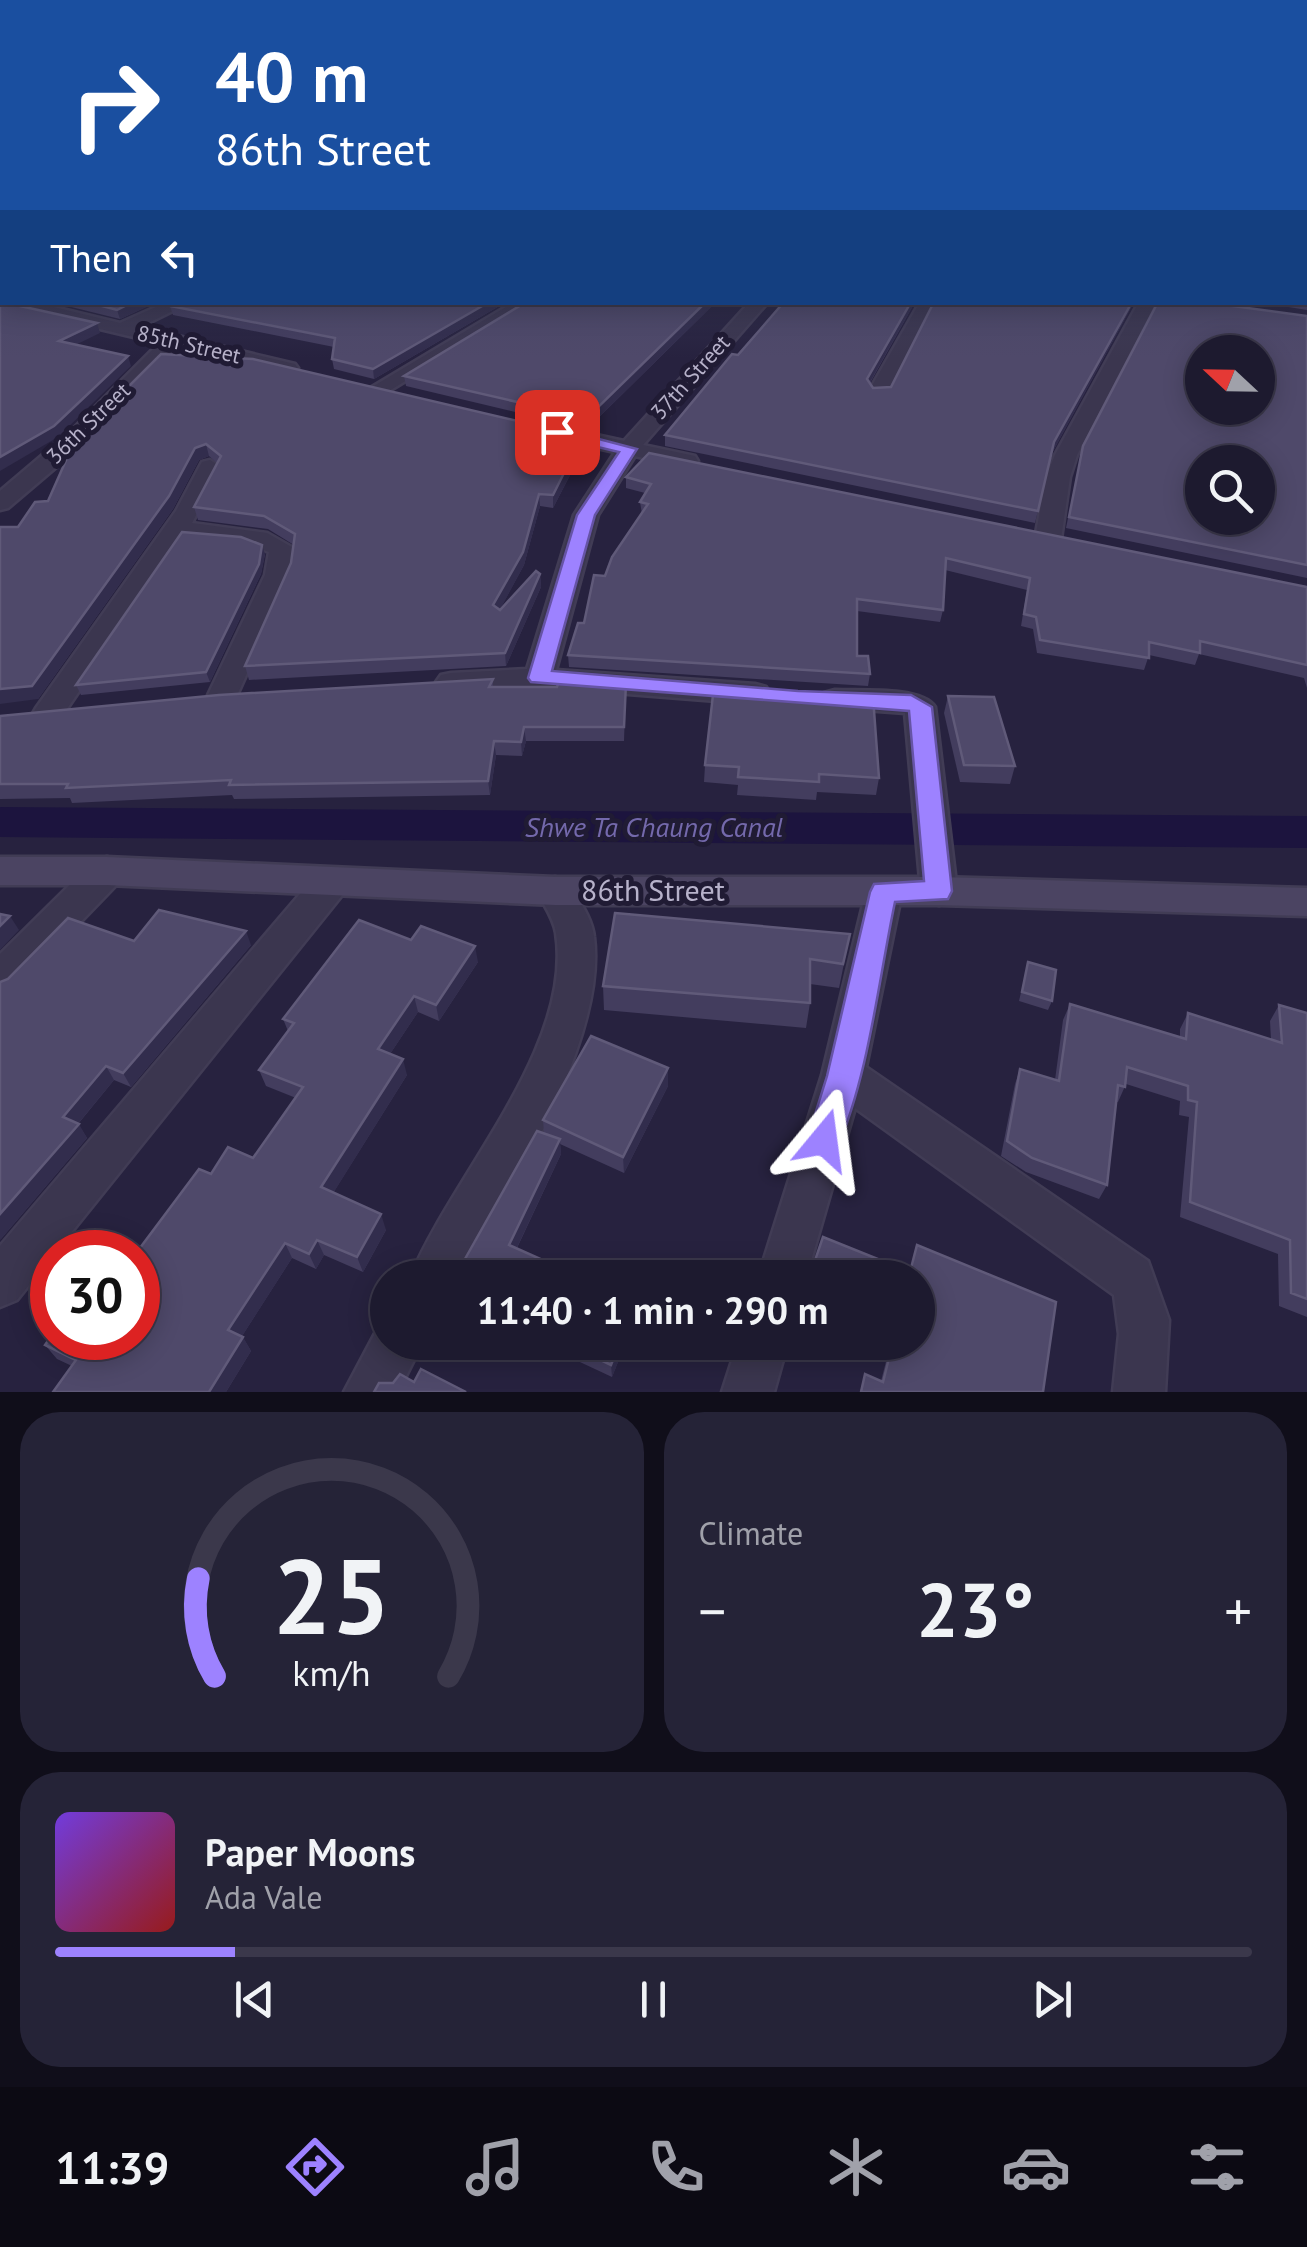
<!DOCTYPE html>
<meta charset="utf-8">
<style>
:root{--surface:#1d1a2f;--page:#252337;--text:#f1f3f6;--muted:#a0a1aa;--line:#3b384b;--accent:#9d82ff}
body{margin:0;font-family:"PT Sans",sans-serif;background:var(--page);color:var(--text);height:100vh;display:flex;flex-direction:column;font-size:38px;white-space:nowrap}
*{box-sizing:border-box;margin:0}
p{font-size:32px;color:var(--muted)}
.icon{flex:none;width:55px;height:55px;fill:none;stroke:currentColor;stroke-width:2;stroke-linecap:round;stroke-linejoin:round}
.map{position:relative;height:1392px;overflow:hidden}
.sheet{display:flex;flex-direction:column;gap:20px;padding:20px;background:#100e1a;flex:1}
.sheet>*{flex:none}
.hud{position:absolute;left:0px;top:0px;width:1308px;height:305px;box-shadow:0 5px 25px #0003,0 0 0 2px var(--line);background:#1a4fa0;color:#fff;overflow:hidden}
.needle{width:65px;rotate:292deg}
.tools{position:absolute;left:1185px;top:335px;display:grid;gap:20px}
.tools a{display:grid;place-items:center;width:90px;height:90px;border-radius:50%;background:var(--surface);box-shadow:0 5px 25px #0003,0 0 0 2px var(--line);font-size:50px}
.speed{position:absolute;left:30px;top:1230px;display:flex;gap:20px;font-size:50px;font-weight:700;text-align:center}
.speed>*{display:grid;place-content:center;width:130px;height:130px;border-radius:50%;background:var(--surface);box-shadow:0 5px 25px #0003,0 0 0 2px var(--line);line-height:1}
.speed .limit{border:15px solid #d22;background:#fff;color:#111}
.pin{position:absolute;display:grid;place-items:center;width:85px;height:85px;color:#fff;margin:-42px;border-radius:20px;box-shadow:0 5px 15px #0006}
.me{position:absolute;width:110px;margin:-55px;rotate:16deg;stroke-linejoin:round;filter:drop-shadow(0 0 8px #0008)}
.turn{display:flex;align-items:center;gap:35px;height:210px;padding:0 50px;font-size:45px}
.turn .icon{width:130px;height:130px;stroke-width:2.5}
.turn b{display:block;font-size:70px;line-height:85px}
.then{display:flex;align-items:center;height:95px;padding:0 50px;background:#0003;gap:20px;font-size:38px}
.big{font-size:75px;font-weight:700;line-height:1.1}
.sheet .tile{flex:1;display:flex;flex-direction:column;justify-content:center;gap:15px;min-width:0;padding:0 35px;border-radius:40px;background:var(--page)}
.sheet .dial{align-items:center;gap:0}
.dial svg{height:260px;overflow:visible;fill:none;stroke:var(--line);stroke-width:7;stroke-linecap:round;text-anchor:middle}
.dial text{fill:var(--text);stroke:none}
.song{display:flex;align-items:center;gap:30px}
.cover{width:120px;height:120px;border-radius:15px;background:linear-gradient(135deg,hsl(260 70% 55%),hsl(0 70% 35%))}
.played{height:10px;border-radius:5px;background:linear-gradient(90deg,var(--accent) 15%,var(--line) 15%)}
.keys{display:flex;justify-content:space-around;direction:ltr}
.heat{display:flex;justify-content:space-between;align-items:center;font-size:55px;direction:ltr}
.sheet .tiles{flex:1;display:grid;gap:20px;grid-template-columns:1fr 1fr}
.tile:last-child{grid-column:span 2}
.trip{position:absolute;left:370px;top:1260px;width:565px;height:100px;border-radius:50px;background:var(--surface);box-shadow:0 5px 25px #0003,0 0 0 2px var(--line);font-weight:700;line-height:100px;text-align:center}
.dock{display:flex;height:160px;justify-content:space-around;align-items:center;background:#0c0a13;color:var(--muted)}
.dock .icon{width:70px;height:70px}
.dock .on{color:var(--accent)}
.dock b{font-size:45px;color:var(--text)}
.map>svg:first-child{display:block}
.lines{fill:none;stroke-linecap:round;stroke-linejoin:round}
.canal{fill:#1c143e;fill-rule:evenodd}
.minor-casing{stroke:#413c55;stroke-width:5}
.secondary-casing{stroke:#413c55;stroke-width:5}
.minor{fill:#3b364f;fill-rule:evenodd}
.secondary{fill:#4b4462;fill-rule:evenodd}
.wall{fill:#433d5e}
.shaded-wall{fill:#322d4d}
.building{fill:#4f496a;stroke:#605a79;stroke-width:2.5;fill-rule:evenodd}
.route{fill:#9d82ff;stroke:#6654a6;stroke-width:2.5}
.labels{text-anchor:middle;stroke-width:10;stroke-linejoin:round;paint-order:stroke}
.far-street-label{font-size:22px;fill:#b7b2ca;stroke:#201b34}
.water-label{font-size:28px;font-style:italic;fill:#7469ac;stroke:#201b34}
.near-street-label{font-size:30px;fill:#b7b2ca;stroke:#201b34}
</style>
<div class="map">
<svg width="1307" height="1392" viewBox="0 0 1307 1392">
<rect width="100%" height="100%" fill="#27223f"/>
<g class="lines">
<!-- canal -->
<polygon class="canal" points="0,807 1307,816 1307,848 0,837"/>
<!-- minor casing -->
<g class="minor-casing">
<g id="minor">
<polygon points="2,299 2,302 33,302 120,323 167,302 191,302 140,327 295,364 298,368 288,374 176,347 88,440 8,508 0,510 0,491 72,430 159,343 3,306 0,302"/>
<polygon points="514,302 535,302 384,394 377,396 367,390"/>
<polygon points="750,302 768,302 643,445 695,456 698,461 695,466 687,468 635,456 598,515 556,670 755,684 766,687 770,694 766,701 755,704 539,687 441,689 436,682 441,675 451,673 527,669 574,515 615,452 524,432 521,427 524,422 532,421 624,441"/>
<polygon points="920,302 937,302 886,395 872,395 869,391"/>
<polygon points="1139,302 1156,302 1077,455 1070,477 1061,539 1048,547 1039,544 1035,539 1046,477 1055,455"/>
<polygon points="210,460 221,467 192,523 267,533 295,549 291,575 234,702 212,702 208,695 265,575 269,552 244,543 183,538 58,722 36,722 32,715 36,708 176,511 202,462"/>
<path d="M835 690C859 691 922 686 935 707L957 891 952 901 939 905 926 901 921 891 905 713 824 707 820 700 824 693Z"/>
<polygon points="107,857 120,861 125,871 120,881 14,991 0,995 0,954 94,861"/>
<polygon points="330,870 343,874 348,884 343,894 17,1300 0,1307 0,1246 317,874"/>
<path d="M555 877 568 881C577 898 592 917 594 937 607 1038 511 1190 461 1278H410C451 1177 574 1048 556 933 554 918 543 904 537 891L542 881Z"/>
<polygon points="884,878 897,882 902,892 866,1067 1148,1261 1169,1320 1165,1392 1113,1392 1119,1334 1114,1295 855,1108 806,1278 758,1278 822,1075 866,892 871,882"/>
<polygon points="388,1321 388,1342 423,1342 398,1392 344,1392 380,1324"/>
<polygon points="738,1342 788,1342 774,1392 722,1392"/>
</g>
</g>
<!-- secondary casing -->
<g class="secondary-casing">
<polygon id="secondary" points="0,857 107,857 555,877 939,877 1307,888 1307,916 939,905 555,905 107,885 0,885"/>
</g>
<!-- minor -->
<use href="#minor" class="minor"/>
<!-- secondary -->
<use href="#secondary" class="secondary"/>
</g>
<!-- wall -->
<g class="wall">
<polygon points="1305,253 1307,254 1307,310 1258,302 1305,302"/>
<polygon points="51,302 157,302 120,319"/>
<polygon points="177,302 506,302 374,379 334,369 332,359 334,347 173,315 170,306"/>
<polygon points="526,302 726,302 720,307 713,305 587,429 406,386 404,376"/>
<polygon points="784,302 915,302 870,383 873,388 891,387 1134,302 1052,453 1035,523 665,446 665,435"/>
<polygon points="1307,316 1307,578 1066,528 1083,446"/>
<polygon points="75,440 570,440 580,441 581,454 553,508 540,506 524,565 500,609 540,574 541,587 506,666 249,680 245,666 291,563 294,545 268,529 198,520 194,507 217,463 209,456 199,460 173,509 38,699 18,527 48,501"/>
<polygon points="626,477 1307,587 1307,688 1304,678 1199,654 1195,665 1149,655 1144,670 1037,653 1033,629 1021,626 1027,590 945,570 943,610 940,622 857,611 857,656 870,674 868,686 569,667 568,655 605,576 642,514 640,502 645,493 626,488"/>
<polygon points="265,554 261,574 210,682 81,695 76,685"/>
<polygon points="493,679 493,687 557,687 626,683 624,741 526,741 522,756 496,755 490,795 234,799 232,795 72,803 70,798 0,799 0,716"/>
<polygon points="948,696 1015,766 1010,784 960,782 944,713"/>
<polygon points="705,765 879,778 876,795 817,792 816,800 737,795 738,785 704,782"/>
<polygon points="850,934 839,988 810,984 810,1003 806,1028 604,1010 603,986"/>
<polygon points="411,940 478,962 439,1021 418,1012 390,1054 407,1075 333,1193 386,1230 363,1272 324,1255 316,1269 292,1258 242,1336 251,1351 226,1392 53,1392 72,1366 57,1359 45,1345 138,1338 211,1174 253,1158 296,1098 266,1086 259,1070 288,1031 283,1019"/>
<polygon points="134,941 251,945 131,1087 114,1080 78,1124 87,1138 0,1240"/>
<polygon points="1028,962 1052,1001 1048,1010 1019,1001"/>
<polygon points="1070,1004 1180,1037 1180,1029 1188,1013 1271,1040 1270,1021 1279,1005 1307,1013 1307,1317 1279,1306 1278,1254 1180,1217 1189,1117 1179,1115 1180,1101 1126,1084 1118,1102 1116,1102 1107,1185 1099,1199 1026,1172 1001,1156 1015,1084 1020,1069 1055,1080 1063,1020"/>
<polygon points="668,1068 668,1086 624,1173 560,1144 561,1154 517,1248 461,1266 544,1133 543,1120"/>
<polygon points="917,1245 1043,1392 860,1392 865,1374 881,1381 891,1342 918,1342 918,1278 811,1278 812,1269 909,1272"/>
<polygon points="537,1342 626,1342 612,1377"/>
</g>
<!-- shaded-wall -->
<g class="shaded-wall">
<polygon points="133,302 157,302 120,319 117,310"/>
<polygon points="489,302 506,302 374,379 373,369"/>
<polygon points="706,302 713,302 713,305 587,429 587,418"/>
<polygon points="911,302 915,302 866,389 867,379"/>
<polygon points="1132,302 1134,302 1052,453 1054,442"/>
<polygon points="97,323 100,333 63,351 59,341"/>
<polygon points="128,356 131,366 58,437 0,471 0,457"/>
<polygon points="580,441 581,454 553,508 553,495"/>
<polygon points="206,444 209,456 199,460 173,509 38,699 0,704 0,689 195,448"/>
<polygon points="539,494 540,506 524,565 495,619 493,605"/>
<polygon points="262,545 265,554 261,574 210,682 206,672"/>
<polygon points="540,574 541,587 506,666 505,653"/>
<polygon points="524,727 526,741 522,756 521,742"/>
<polygon points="494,741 496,755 490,795 488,781"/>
<polygon points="10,916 19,930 0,950 0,926"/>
<polygon points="246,931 251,945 131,1087 123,1073"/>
<polygon points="475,946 478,962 439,1021 436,1005"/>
<polygon points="414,996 418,1012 382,1066 378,1049"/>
<polygon points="403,1059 407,1075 327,1203 321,1187"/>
<polygon points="106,1066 114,1080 72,1131 63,1117"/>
<polygon points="668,1068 668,1086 624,1173 623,1157"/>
<polygon points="79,1124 87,1138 0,1240 0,1214"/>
<polygon points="560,1139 561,1154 512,1258 509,1245"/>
<polygon points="381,1214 386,1230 363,1272 357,1257"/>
<polygon points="317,1240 324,1255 316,1269 309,1254"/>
<polygon points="285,1243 292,1258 237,1344 228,1330"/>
<polygon points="243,1337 251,1351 226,1392 209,1392"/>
<polygon points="620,1342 626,1342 612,1377 611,1365"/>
</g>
<!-- building -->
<g class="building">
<polygon points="0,163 2,163 2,287 0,286"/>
<polygon points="1305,197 1307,198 1307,241 1305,251"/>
<polygon points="1305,253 1307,254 1307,300 1305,300"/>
<polygon points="0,301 2,302 97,323 59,341 128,356 54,426 0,457"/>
<polygon points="87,302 133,302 117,310"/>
<polygon points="177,302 489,302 373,369 332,359 335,338 170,306"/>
<polygon points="526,302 706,302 587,418 404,376"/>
<polygon points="784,302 911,302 867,379 873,388 891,387 934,302 1132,302 1054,442 1038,511 665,435 732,354 738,355"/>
<path d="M1158 302H1203L1307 316V565L1069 517 1083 446ZM1202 352H1258V408H1202ZM1202 462H1258V518H1202Z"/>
<polygon points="161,354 253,359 569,433 563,440 580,441 553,495 539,494 523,552 493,605 500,610 536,571 540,574 505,653 245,666 291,563 295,534 264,516 194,507 221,456 206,444 195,448 169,496 32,686 0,689 0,527 18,527 35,502 48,501 75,440"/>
<polygon points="649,453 1307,587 1307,665 1200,641 1200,653 1149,642 1149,658 1040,640 1036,617 1024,614 1030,578 946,558 943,610 857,599 857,656 868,656 870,674 568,655 578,623 584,623 594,575 605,576 612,557 648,504 640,502 651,484 626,477"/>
<polygon points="182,532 241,537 262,545 259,564 206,672 76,685"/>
<polygon points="560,678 626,683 624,727 524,727 521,742 494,741 488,781 229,785 231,780 66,788 68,784 0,784 0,716 219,695 493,679 489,687 557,687"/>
<polygon points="714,686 873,697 879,778 819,774 819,782 738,777 739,767 705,765"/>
<polygon points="948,696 994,697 1015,766 964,765"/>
<polygon points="159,910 246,931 123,1073 106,1066 63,1117 79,1124 0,1214 0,982 8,979 68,918 134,941"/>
<polygon points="615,913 850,934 843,964 810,959 810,1003 603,986"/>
<polygon points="0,914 10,916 0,926"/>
<polygon points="359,920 411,940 421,926 475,946 436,1005 414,996 378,1049 403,1059 321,1187 381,1214 357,1257 317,1240 309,1254 285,1243 228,1330 243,1337 209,1392 53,1392 76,1360 45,1345 52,1335 52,1338 138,1338 137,1252 199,1169 211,1174 228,1147 253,1158 303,1087 259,1070 294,1023 283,1019"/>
<polygon points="1028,962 1056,970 1052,1001 1022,992"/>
<polygon points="1070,1004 1186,1039 1188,1013 1282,1043 1279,1005 1307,1013 1307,1299 1291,1293 1290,1240 1190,1202 1197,1102 1188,1100 1188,1086 1127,1067 1125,1087 1118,1085 1107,1185 1032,1158 1007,1141 1020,1069 1059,1081"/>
<polygon points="591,1036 668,1068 623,1157 543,1120"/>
<polygon points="537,1131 560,1139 509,1245 583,1278 447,1278 452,1268 461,1266"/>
<polygon points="823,1237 910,1272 917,1245 1056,1302 1043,1392 861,1392 865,1374 883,1382 893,1342 918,1342 918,1278 833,1278 812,1269"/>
<polygon points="563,1342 620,1342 611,1365"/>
<polygon points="421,1369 466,1392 374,1392 379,1383 393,1383 400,1374 414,1382"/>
</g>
<!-- sky -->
<linearGradient id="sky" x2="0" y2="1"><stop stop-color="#151323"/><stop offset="0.46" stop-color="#414463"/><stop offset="1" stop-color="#414463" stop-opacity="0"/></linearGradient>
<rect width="1307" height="358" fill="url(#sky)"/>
<!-- route -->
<path class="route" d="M557 428 637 449 595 515 552 671 798 691 911 695 932 707 952 891 948 899 895 902C878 983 869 1075 836 1151L824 1156 812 1151 807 1140 827 1076 870 892 874 884 924 881 909 711 531 682 528 678 577 515 619 452 551 436 549 432Z"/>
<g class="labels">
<!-- far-street labels -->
<g class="far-street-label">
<text transform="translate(189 344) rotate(13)" y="8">85th Street</text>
<text transform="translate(690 377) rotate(-48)" y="8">37th Street</text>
<text transform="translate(88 423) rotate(-44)" y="8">36th Street</text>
</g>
<!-- water labels -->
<g class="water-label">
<text x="654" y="837">Shwe Ta Chaung Canal</text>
</g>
<!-- near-street labels -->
<g class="near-street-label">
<text x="653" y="901">86th Street</text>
</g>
</g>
</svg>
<div class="tools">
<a><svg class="needle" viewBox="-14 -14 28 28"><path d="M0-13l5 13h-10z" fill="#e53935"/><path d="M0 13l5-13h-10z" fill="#a0a1aa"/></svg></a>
<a><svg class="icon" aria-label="search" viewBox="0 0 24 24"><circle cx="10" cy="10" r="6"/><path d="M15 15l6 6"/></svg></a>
</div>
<div class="speed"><div class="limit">30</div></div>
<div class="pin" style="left:557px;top:432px;background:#d93025"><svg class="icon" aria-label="arrive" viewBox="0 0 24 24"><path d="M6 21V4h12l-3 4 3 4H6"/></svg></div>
<svg class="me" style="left:824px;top:1140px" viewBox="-20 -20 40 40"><path d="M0-17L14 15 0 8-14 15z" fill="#9d82ff" stroke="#fff" stroke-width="4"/></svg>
<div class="trip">11:40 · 1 min · 290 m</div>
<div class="hud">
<div class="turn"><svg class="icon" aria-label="right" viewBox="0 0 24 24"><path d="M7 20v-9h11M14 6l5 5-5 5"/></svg><div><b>40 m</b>86th Street</div></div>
<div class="then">Then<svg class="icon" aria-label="left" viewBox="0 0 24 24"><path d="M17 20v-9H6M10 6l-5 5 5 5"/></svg></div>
</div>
</div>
<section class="sheet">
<div class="tiles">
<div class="tile dial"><svg viewBox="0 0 100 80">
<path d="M14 69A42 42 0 1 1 86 69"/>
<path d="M14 69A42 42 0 0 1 9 39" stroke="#9d82ff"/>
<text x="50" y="56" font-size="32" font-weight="700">25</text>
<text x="50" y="72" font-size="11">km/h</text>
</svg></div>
<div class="tile"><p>Climate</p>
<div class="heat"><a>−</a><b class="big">23°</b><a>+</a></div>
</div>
<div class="tile">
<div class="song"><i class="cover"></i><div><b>Paper Moons</b><p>Ada Vale</p></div></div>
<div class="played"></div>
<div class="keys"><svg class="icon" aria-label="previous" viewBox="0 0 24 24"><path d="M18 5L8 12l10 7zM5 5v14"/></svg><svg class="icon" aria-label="pause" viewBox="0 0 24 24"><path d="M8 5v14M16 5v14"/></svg><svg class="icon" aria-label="next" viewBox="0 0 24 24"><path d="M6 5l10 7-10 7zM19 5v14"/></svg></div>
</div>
</div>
</section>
<nav class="dock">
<b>11:39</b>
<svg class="icon on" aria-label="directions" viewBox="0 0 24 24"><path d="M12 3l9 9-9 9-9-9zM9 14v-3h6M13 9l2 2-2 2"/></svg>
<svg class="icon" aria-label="music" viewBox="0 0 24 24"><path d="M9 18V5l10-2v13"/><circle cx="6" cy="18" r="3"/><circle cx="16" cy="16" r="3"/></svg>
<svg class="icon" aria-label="phone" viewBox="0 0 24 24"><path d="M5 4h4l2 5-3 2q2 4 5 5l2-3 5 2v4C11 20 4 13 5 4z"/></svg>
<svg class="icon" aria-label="climate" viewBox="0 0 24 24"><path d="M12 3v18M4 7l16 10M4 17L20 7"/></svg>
<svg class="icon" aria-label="car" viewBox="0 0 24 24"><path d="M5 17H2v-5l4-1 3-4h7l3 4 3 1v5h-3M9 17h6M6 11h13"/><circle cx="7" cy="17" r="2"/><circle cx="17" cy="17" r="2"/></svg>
<svg class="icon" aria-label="filters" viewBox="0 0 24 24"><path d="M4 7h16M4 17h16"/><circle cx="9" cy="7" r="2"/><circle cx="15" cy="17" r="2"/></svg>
</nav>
